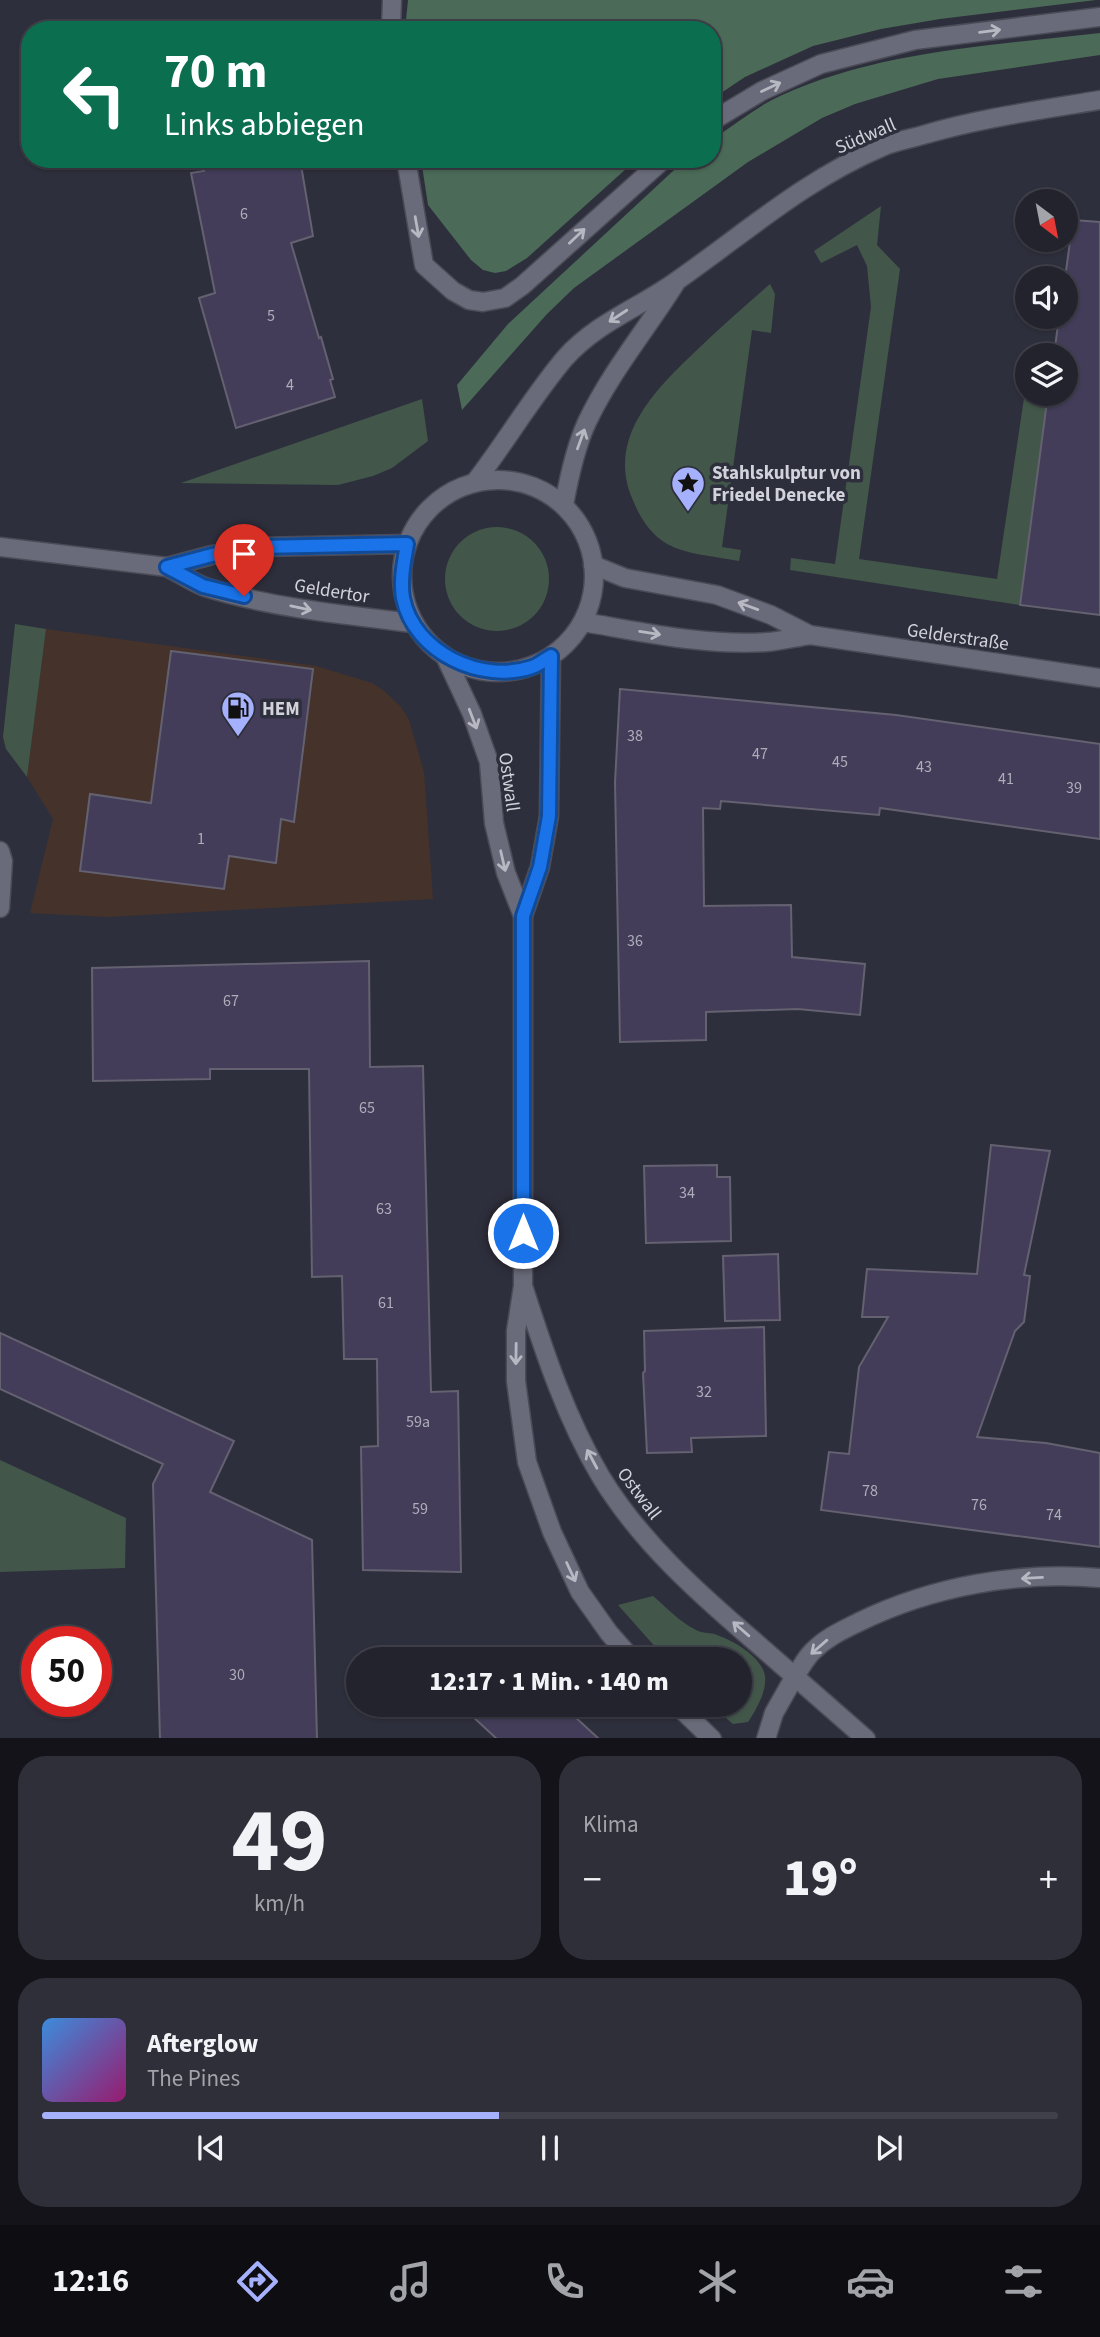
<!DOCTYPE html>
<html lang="de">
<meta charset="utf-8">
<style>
:root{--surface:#22232d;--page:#2e2f39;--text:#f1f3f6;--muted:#a2a4aa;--line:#3f4049;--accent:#a5b1fc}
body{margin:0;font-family:"Source Sans 3",sans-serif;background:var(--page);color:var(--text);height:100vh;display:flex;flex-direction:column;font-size:26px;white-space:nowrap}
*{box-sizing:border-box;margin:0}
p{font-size:23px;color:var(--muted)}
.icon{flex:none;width:38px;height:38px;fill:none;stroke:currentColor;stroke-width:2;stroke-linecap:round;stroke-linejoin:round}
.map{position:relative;height:1738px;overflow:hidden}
.side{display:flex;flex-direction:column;gap:18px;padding:18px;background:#131319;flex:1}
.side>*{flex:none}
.banner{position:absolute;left:21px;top:21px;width:700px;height:147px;border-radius:28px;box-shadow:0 2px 5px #0004,0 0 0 2px var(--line);background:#0b6e4f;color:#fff;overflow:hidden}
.needle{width:46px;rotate:148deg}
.buttons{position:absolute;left:1015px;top:189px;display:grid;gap:14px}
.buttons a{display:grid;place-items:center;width:63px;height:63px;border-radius:50%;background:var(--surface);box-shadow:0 2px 5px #0004,0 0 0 2px var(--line);font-size:35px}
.speed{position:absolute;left:21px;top:1626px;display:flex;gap:14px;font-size:35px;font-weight:700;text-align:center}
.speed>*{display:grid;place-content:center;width:91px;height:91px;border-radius:50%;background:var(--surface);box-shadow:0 2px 5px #0004,0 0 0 2px var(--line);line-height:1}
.speed .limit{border:10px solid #d22;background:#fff;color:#111}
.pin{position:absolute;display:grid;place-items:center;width:60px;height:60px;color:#fff;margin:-72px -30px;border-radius:50% 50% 50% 0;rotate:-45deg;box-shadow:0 0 7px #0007}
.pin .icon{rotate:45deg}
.me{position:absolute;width:77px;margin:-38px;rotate:0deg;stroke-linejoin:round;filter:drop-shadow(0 0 5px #0008)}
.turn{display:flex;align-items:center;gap:24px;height:147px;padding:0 28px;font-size:32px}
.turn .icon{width:91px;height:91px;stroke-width:2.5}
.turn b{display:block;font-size:49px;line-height:60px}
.big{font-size:52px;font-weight:800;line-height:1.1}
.side .tile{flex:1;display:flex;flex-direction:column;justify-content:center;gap:10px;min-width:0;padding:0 24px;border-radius:28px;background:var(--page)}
.side .dial{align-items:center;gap:0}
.dial b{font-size:91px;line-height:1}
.song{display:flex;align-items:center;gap:21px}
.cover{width:84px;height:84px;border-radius:10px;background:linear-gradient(135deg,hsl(210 70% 55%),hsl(320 70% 35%))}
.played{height:7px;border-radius:4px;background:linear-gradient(90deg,var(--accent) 45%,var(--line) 45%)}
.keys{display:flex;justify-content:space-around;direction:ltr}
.heat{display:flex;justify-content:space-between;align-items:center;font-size:38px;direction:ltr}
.side .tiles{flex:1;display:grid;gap:18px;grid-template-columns:1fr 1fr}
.tile:last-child{grid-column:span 2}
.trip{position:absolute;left:346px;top:1647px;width:406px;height:70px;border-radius:35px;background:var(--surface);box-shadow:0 2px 5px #0004,0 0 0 2px var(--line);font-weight:800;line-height:70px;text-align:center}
.tab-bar{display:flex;height:112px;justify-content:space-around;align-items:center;background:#0e0e12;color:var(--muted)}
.tab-bar .icon{width:49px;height:49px}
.tab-bar .current{color:var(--accent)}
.tab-bar b{font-size:32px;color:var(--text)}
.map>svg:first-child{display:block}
.commercial{fill:#45332b}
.green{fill:#42574a}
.forest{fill:#4b6a57}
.building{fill:#433d59;stroke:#646170;stroke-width:2}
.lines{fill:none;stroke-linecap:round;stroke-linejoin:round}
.minor-casing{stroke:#4a4b56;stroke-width:21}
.tertiary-casing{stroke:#4a4b56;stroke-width:21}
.secondary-casing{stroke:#4a4b56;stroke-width:21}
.minor{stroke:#696b7a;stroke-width:18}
.tertiary{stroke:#696b7a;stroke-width:18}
.secondary{stroke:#696b7a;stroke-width:18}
.oneway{stroke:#b7b8c2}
.route-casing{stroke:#114b97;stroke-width:18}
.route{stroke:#1a73e8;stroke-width:12}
.labels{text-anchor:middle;stroke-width:7;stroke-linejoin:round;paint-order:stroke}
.number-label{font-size:16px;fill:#aeadba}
.street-label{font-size:19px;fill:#d1d2da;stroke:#2e2f3c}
.poi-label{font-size:19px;font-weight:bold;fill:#d1d2da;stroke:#2e2f3c;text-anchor:start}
</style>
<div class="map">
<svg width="1100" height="1739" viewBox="0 0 1100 1739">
<rect width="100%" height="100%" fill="#2e2f3c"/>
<!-- commercial -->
<polygon class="commercial" points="46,629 316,666 372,683 383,690 401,707 409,720 424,772 433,899 108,917 30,913 53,819 27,777"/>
<!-- green -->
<g class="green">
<polygon points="881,206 877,245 900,269 859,559 997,579 1027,378 1027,394 1048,394 1020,605 790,570 791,558 835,564 871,307 867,266 857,245 821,263 814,251"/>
<path d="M770 284 775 294 771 333 752 330 722 547 741 550 739 561C685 551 655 555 632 498 606 436 658 387 699 348 722 326 746 305 770 284Z"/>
<polygon points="422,399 428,441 392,468 373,476 338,485 181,483"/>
<circle cx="497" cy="579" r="52"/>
<polygon points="15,624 46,629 27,777 6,749 3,737"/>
<polygon points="0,1460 126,1518 125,1568 0,1572"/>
<path d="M653 1596C667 1608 680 1622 696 1630 703 1634 710 1632 717 1635 734 1641 762 1657 765 1676 767 1691 756 1710 748 1722L733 1724 711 1705 740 1704V1659H666L618 1605Z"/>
</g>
<!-- forest -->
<g class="forest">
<polygon points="408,0 1096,0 940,19 881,29 813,46 745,77 712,99 712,30 405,30"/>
<path d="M1100 33V55L938 79 855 104 822 118 748 162 574 288 547 314 462 410 457 385 508 324 673 171 688 159H712V140C734 125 756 107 780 96 877 51 995 45 1100 33Z"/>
<polygon points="421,159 637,159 527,258 506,271 495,273 483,270 471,260 428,205"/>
</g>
<!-- building -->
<g class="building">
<polygon points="201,159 300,159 313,236 291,243 319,338 321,337 333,379 330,380 335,397 236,428 199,298 215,293 191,173 204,171"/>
<polygon points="1073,220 1100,222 1100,615 1020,605 1048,394 1066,394 1066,355 1054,355 1059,317 1066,317 1065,278"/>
<polygon points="171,651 313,669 294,822 281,819 276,863 229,856 224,889 80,871 90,794 151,803"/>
<polygon points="620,689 896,715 1100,744 1100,839 880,808 879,815 721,801 720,809 703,808 704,906 791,905 792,957 865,964 860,1015 798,1009 706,1012 706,1040 620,1042 615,782"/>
<polygon points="369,961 370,1067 423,1066 431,1392 458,1391 461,1572 363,1570 361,1447 378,1446 377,1359 344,1359 342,1276 312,1277 309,1069 210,1069 210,1079 93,1081 92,968"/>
<polygon points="991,1145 1050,1151 1024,1275 1030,1276 1024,1322 1015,1331 977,1437 1046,1443 1100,1453 1100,1547 821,1510 829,1452 849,1454 859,1367 888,1317 862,1317 867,1269 977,1274"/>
<polygon points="717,1165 717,1177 730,1177 731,1241 646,1243 644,1166"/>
<polygon points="778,1254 780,1320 725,1321 723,1256"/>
<polygon points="764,1327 766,1436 691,1438 692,1452 647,1453 643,1373 645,1371 644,1331"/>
<polygon points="0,1333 234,1441 210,1492 312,1540 317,1739 160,1739 153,1484 163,1464 0,1389"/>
<polygon points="459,1704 561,1704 599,1739 497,1739"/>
</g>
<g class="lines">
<!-- minor casing -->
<g class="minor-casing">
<g id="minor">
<polyline points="391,30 392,0"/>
<polyline points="712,121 762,91 821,64 915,40 1100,17"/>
<polyline points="406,159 424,265 453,291 469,300 483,302 505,298 522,286 664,159"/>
<polyline points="593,565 625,578 717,595 771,615 810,635 1100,678"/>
<path d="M583 622C643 632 705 646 767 642 781 641 796 637 810 635"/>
<polyline points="0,851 3,861 0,908"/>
<path d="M795 1676C801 1668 806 1657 814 1650 827 1637 843 1630 859 1622 933 1586 1018 1571 1100 1578"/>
</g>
</g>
<!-- tertiary casing -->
<g class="tertiary-casing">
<g id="tertiary">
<path d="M475 482C506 442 532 397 565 358 597 322 641 307 678 280 745 233 806 179 882 147 895 141 910 139 923 135 981 118 1040 110 1100 100"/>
<path d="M564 505C569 477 575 448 587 422 610 373 646 330 675 284"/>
</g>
</g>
<!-- secondary casing -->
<g class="secondary-casing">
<g id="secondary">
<circle cx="498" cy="576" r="96"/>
<polyline points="0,547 167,567 212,555 258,547 407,544"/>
<path d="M167 567C179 573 192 582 205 587 272 608 344 615 413 623"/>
<polyline points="445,656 472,714 489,762 494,823 506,873 523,916"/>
<polyline points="551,656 549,816 540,867 523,916 523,1286 516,1331 516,1381 527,1462 552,1532 580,1592 609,1633 632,1659"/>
<path d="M524 1289C545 1354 566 1418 601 1477 640 1541 697 1592 753 1640 791 1673 828 1706 866 1739"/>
<polyline points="676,1704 712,1739"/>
<polyline points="766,1739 774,1713 795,1676"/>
</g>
</g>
<!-- minor -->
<use href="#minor" class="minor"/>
<!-- tertiary -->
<use href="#tertiary" class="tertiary"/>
<!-- secondary -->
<use href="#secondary" class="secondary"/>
</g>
<!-- one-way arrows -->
<defs><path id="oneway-shaft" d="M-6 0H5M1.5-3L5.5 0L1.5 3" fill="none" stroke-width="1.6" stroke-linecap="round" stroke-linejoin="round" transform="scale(1.75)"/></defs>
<g class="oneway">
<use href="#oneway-shaft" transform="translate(990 31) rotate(-7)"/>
<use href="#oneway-shaft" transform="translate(771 87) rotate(-25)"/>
<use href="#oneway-shaft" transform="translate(417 227) rotate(80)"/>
<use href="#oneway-shaft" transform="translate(577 236) rotate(-43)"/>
<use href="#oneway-shaft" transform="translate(618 316) rotate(147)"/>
<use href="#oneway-shaft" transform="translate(581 439) rotate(-70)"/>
<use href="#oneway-shaft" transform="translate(748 606) rotate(-160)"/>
<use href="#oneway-shaft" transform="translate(301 608) rotate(12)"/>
<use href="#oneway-shaft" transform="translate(650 633) rotate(9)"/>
<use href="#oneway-shaft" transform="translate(473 719) rotate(69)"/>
<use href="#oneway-shaft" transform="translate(503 861) rotate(77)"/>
<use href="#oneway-shaft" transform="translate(516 1354) rotate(91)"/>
<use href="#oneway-shaft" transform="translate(592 1459) rotate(-118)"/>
<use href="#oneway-shaft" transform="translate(571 1572) rotate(65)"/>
<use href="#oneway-shaft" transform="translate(1032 1578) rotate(177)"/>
<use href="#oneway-shaft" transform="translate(741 1629) rotate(-139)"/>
<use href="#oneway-shaft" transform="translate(819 1647) rotate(139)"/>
</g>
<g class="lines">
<!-- route casing -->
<g class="route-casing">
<path id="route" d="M244 596 203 586 167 567 212 555 258 547 407 544C404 562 400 580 403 598 414 653 482 684 532 667 539 665 545 659 551 656L549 816 540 867 523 916V1233"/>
</g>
<!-- route -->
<use href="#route" class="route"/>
</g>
<!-- icons -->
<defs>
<g id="sight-pin" transform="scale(1.75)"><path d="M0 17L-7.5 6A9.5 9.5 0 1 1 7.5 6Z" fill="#a5b1fc" stroke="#2e2f3c"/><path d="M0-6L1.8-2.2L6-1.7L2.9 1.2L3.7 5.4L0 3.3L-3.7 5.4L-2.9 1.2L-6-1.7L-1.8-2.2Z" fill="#111"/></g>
<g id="fuel-pin" transform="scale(1.75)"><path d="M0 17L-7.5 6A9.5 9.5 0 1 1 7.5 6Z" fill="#a5b1fc" stroke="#2e2f3c"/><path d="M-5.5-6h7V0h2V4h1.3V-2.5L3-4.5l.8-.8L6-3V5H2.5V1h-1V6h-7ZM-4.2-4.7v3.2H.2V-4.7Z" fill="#111"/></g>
</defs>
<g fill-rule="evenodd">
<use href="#sight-pin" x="688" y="483"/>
<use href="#fuel-pin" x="238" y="708"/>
</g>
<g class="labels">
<!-- number labels -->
<g class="number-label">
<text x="244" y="219">6</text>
<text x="271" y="321">5</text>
<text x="290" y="390">4</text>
<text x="635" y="741">38</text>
<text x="760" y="759">47</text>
<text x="840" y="767">45</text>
<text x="924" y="772">43</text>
<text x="1006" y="784">41</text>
<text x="1074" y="793">39</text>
<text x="201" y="844">1</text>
<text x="635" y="946">36</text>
<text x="231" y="1006">67</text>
<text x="367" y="1113">65</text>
<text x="687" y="1198">34</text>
<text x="384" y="1214">63</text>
<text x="386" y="1308">61</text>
<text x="704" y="1397">32</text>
<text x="418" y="1427">59a</text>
<text x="870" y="1496">78</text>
<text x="979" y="1510">76</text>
<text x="420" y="1514">59</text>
<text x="1054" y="1520">74</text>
<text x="237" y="1680">30</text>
</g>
<!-- street labels -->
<g class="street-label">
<text transform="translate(865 135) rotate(-23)" y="7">Südwall</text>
<text transform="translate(332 590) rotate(9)" y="7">Geldertor</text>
<text transform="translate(958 636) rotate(8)" y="7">Gelderstraße</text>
<text transform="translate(510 782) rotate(82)" y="7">Ostwall</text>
<text transform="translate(640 1493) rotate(53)" y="7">Ostwall</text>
</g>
<!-- poi labels -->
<g class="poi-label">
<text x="712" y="479">Stahlskulptur von<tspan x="712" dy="22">Friedel Denecke</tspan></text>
<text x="262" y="715">HEM</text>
</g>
</g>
</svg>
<div class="buttons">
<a><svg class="needle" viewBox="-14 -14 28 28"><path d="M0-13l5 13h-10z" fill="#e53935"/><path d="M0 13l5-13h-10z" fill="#a2a4aa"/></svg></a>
<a><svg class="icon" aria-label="sound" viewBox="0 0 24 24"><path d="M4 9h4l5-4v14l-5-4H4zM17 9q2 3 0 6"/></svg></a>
<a><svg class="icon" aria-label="layers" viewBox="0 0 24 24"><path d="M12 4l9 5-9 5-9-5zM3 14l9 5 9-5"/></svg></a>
</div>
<div class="speed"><div class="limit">50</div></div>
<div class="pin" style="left:244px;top:596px;background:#d93025"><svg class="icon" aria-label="arrive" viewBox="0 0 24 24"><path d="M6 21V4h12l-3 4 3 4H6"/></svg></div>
<svg class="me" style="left:523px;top:1233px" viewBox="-20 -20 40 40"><circle r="17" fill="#1a73e8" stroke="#fff" stroke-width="3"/><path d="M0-11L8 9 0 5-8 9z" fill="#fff"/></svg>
<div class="trip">12:17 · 1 Min. · 140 m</div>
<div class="banner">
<div class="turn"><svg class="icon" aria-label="left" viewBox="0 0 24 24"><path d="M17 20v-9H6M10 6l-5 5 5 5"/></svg><div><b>70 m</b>Links abbiegen</div></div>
</div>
</div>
<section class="side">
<div class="tiles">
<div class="tile dial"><b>49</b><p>km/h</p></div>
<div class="tile"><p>Klima</p>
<div class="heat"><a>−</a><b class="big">19°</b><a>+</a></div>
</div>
<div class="tile">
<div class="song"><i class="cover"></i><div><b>Afterglow</b><p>The Pines</p></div></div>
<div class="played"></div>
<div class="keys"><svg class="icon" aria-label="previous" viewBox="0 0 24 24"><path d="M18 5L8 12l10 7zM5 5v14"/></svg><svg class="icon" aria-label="pause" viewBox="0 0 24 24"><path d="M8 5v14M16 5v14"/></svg><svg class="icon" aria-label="next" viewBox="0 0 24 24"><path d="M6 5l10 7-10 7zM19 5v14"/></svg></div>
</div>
</div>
</section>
<nav class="tab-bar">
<b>12:16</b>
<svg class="icon current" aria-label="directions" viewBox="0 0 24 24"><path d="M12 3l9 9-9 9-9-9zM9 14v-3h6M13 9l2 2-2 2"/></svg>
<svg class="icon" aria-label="music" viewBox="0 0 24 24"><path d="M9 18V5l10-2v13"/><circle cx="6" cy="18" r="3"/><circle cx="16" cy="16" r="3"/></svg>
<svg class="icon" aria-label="phone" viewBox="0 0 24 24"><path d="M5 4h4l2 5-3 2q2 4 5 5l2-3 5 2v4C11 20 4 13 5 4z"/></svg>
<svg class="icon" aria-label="climate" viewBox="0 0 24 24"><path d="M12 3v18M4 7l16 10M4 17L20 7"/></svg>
<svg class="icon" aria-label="car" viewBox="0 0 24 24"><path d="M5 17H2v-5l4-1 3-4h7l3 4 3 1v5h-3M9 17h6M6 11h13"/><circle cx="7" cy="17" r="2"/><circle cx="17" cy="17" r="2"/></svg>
<svg class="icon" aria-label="filters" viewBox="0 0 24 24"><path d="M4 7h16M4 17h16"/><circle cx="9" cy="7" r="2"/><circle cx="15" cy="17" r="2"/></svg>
</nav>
